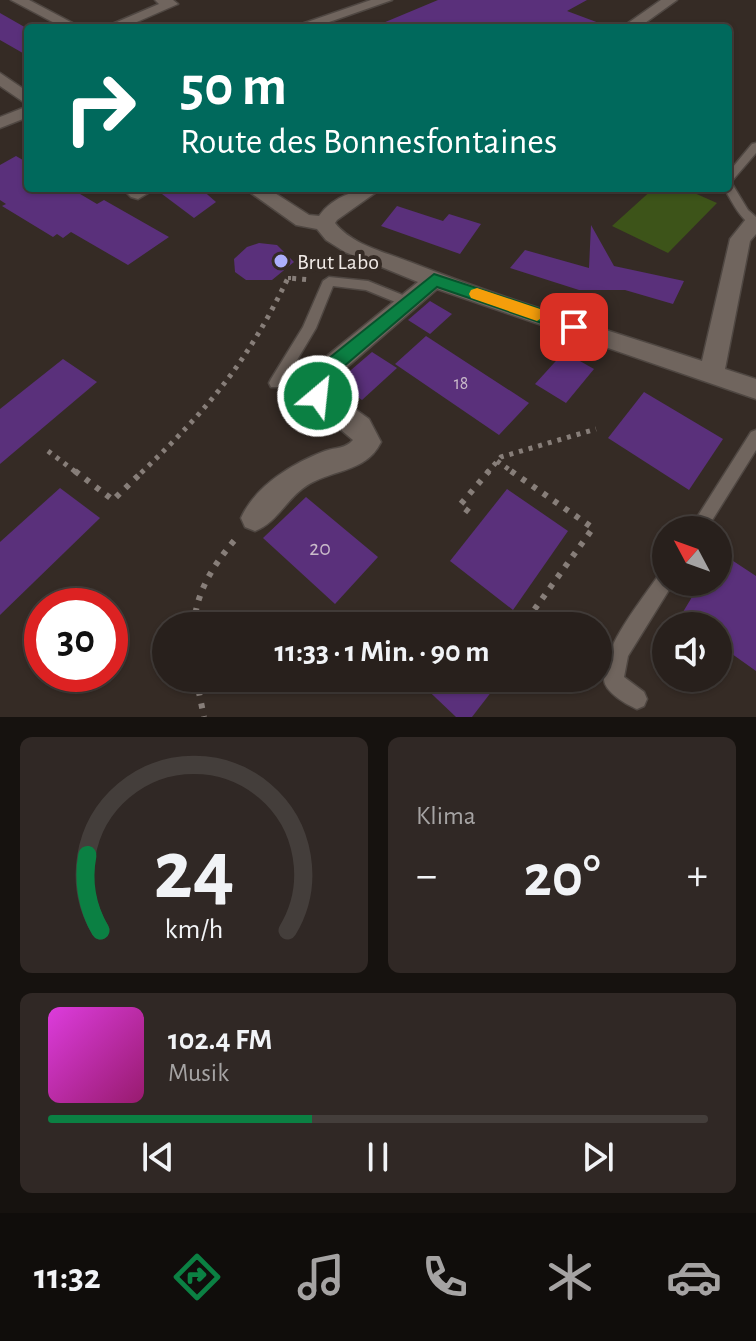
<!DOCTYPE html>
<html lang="de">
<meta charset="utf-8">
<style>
:root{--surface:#28201c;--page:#302825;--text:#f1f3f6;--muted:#a5a3a3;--line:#443e3b;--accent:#0b8043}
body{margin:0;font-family:"Alegreya Sans",sans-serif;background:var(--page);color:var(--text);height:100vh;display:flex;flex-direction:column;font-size:30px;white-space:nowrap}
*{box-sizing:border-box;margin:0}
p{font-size:26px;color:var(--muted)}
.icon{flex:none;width:44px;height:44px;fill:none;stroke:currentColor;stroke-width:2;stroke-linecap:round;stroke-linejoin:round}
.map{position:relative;height:717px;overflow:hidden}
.sheet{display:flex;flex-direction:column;gap:20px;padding:20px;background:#16120f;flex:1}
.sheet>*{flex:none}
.hud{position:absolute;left:24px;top:24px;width:708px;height:168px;border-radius:8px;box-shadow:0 2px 6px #0004,0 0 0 2px var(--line);background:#00695c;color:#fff;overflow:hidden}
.needle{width:52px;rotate:311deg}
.tools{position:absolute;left:652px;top:516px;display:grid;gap:16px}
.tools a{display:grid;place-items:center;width:80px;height:80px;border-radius:50%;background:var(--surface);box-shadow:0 2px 6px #0004,0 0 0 2px var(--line);font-size:40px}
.speed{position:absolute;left:24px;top:588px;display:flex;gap:16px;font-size:40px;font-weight:700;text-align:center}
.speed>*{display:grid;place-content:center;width:104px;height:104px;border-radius:50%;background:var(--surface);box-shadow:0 2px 6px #0004,0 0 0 2px var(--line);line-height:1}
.speed .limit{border:12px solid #d22;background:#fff;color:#111}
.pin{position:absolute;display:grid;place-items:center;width:68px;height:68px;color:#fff;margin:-34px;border-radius:16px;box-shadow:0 4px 12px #0006}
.me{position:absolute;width:88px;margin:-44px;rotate:28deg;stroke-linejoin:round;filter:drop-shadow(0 0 6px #0008)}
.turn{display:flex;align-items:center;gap:28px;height:168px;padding:0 24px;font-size:36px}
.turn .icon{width:104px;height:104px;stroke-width:2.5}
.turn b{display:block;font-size:56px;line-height:68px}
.big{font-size:60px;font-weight:700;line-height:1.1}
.sheet .card{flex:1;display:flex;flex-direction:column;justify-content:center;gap:12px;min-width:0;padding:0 28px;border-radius:12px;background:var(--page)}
.sheet .dial{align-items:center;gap:0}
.dial svg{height:208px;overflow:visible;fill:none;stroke:var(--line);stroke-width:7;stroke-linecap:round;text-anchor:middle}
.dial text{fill:var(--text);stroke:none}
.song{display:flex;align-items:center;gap:24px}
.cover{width:96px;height:96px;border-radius:12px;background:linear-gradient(135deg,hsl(300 70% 55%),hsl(320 70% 35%))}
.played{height:8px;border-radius:4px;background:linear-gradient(90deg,var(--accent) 40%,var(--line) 40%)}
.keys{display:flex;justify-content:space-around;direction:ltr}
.heat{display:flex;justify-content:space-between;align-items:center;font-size:44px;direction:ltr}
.sheet .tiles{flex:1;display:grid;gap:20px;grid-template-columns:1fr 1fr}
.card:last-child{grid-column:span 2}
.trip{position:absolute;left:152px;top:612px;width:460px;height:80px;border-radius:40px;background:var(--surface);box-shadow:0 2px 6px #0004,0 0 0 2px var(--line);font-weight:700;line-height:80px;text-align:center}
.dock{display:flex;height:128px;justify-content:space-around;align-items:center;background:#100d0b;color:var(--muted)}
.dock .icon{width:56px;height:56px}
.dock .selected{color:var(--accent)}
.dock b{font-size:36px;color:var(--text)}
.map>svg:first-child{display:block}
.green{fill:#3d5419}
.building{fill:#5a307b}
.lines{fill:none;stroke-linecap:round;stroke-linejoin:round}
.service-casing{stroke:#4f4742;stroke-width:3}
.minor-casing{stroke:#4f4742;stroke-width:3}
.path-far2{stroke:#877e79;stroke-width:4;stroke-dasharray:3 5;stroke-linecap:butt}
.path-far1{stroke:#877e79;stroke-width:5;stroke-dasharray:4 6;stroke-linecap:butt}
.path{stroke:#877e79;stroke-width:6;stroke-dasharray:5 8;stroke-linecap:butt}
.service{fill:#70655e;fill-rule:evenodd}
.minor{fill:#70655e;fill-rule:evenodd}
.route{fill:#0b8043;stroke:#07532c;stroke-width:2}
.slow{fill:#f59e0b}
.poi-dot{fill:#adaffb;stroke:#352b25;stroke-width:3}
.labels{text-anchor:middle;stroke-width:8;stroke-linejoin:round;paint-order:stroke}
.number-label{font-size:18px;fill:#cabbca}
.poi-label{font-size:22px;fill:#f0e9e5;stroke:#352b25;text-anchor:start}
.near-number-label{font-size:22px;fill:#cabbca}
</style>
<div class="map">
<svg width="756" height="717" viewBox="0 0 756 717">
<rect width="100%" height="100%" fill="#352b25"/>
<!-- green -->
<polygon class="green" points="654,188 683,188 717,203 668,253 612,226"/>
<!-- building -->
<g class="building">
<polygon points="438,0 587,0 567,11 607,26 371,28"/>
<polygon points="0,13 28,29 28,56 0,40"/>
<polygon points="16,156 28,163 28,188 70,188 97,204 104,200 169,237 128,265 71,232 63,238 57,234 53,237 2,206 6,204 0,200 0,165"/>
<polygon points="154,188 200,188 216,202 194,218"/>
<polygon points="397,206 443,221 449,214 481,224 460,254 381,226"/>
<polygon points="591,225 614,266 684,281 673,304 625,290 579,290 510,268 525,250 589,268"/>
<polygon points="259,243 277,245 294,262 272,280 246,280 235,272 234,259 247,247"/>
<polygon points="430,301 452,314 430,334 408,320"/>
<polygon points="426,336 529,403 499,435 395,364"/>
<polygon points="372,352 397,368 362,400 337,382"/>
<polygon points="564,352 594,369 566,403 535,384"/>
<polygon points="63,359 97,382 0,464 0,409"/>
<polygon points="644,392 723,439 689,490 608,438"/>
<polygon points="60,488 100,518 0,615 0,542"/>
<polygon points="507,489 568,531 513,610 450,561"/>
<polygon points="306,497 378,557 335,604 263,538"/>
<polygon points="718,551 756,576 756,671 718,644 718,626 693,626 680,617 701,582 718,582"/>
<polygon points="415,678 502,678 472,717 456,717"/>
</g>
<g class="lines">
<!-- service casing -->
<g class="service-casing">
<g id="service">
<path d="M756 143V153L731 182 748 210 756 217V228C740 220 733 203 724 188H728V173L752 144Z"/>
<polygon points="329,277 368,281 415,300 417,303 410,308 366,290 333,286 316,328 281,387 271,387 269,383 271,379 303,327 323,281"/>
<polygon points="756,430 756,450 706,530 689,530 751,432"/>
<path d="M666 570V582H674L672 585 628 656 624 677 644 692 647 699 644 706 637 709C627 705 605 692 604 680 602 647 642 600 660 573Z"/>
</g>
</g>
<!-- minor casing -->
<g class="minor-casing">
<g id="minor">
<polygon points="11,0 29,0 82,28 64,28"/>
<polygon points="155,0 173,0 178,4 123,28 103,28 159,4"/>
<polygon points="371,0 392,0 312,28 290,28"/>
<polygon points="661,0 677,0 638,28 621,28"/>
<polygon points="0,73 28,92 28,105 0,86"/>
<polygon points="28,106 28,117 0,128 0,117"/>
<polygon points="122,188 144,188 148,193 138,199 131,197"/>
<path d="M244 188H267L309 215 319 216C333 196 359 188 382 188L337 220 335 223C352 245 385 252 410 262 506 300 605 329 702 361L730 239 746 219 756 218V234L750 241 725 369 756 379V399L437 289 332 380 331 392 369 419 381 442C365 475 329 468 302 489 285 502 276 523 255 531L245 527 241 518C255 486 293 463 325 451 336 447 345 449 353 440L309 403C304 393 306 380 311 369L418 282 345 252 326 240 317 229 296 225Z"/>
</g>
</g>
<!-- path-far2 -->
<polyline class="path-far2" points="288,278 293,278"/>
<!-- path-far1 -->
<g class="path-far1">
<polyline points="48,451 77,473"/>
<polyline points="497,461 514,473"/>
<path d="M141 473C209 408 247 363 288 278L312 280"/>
<polyline points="487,473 501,457 596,429"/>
</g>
<!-- path -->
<g class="path">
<polyline points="75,471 113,500 143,471"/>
<polyline points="511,471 593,528 534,610"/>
<polyline points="469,512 460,505 489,471"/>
<path d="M194 626C196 590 215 563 238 536"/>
<polyline points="196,678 204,717"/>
</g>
<!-- service -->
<use href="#service" class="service"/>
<!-- minor -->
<use href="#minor" class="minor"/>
</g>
<!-- route -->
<polygon class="route" points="434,274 580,322 582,327 574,334 437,287 329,379 325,401 312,401 309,396 313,371"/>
<!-- slow -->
<polygon class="slow" points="477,288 543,310 546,315 537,321 471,298 469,294 471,290"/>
<!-- markers -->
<circle class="poi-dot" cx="281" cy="261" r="8"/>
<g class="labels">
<!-- number labels -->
<g class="number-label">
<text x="461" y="389">18</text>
</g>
<!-- poi labels -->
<g class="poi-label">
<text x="297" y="269">Brut Labo</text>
</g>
<!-- near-number labels -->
<g class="near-number-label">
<text x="320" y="555">20</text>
</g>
</g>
</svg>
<div class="tools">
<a><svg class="needle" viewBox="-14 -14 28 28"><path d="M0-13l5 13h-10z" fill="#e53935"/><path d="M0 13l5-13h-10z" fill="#a5a3a3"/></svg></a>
<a><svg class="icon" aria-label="sound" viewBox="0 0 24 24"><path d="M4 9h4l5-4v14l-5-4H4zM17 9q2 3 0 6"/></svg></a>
</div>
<div class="speed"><div class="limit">30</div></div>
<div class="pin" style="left:574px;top:327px;background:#d93025"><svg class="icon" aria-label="arrive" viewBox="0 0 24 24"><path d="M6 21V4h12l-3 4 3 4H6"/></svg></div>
<svg class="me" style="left:318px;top:396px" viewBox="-20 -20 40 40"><circle r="17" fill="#0b8043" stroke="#fff" stroke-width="3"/><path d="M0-11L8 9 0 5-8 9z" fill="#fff"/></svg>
<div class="trip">11:33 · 1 Min. · 90 m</div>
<div class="hud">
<div class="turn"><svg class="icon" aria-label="right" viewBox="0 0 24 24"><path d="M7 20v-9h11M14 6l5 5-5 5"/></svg><div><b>50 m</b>Route des Bonnesfontaines</div></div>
</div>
</div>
<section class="sheet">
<div class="tiles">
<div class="card dial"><svg viewBox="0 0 100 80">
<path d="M14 69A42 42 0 1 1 86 69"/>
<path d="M14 69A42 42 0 0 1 9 40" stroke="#0b8043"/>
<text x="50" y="56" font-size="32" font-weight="700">24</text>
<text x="50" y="72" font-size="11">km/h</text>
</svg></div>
<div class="card"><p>Klima</p>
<div class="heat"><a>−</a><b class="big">20°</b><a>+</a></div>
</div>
<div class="card">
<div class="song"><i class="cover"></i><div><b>102.4 FM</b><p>Musik</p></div></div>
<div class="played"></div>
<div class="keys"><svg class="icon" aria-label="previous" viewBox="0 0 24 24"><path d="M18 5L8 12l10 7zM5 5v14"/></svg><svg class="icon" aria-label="pause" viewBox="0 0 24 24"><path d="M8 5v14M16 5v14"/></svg><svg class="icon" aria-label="next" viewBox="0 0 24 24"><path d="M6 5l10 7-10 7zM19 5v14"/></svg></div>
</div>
</div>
</section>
<nav class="dock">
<b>11:32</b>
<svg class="icon selected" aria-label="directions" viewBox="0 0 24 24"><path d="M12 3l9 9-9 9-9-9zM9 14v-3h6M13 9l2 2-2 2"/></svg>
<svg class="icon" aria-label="music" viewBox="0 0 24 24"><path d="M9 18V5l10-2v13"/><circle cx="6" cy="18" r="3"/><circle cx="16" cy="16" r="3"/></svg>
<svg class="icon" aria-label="phone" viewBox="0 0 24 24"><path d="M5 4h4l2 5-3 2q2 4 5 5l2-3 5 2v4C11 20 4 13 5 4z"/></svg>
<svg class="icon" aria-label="climate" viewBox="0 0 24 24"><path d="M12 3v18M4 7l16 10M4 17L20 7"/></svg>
<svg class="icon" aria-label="car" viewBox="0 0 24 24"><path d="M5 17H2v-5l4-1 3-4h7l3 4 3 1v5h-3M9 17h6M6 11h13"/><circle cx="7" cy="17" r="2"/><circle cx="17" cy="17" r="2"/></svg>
</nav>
